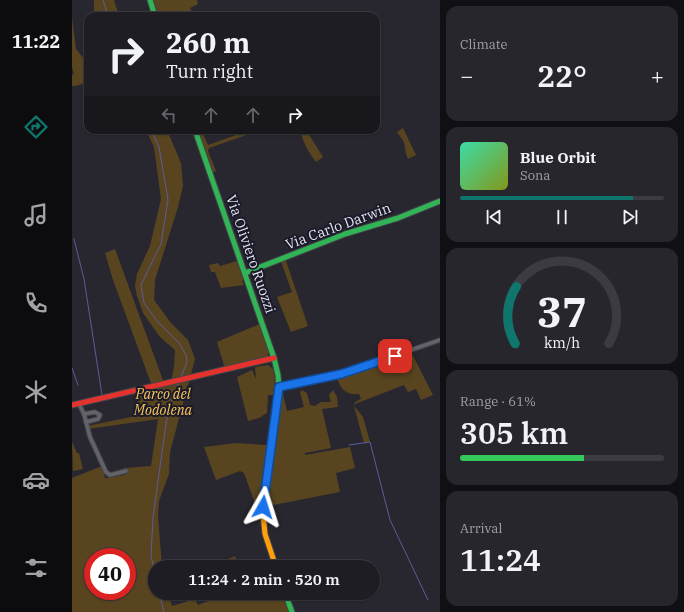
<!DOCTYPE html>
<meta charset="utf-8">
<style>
:root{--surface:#1e1d24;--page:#26262c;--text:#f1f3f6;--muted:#a1a2a6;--line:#3c3b41;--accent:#0f766e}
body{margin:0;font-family:"IBM Plex Serif",serif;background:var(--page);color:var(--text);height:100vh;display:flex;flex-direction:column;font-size:15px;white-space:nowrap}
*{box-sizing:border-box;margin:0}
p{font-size:13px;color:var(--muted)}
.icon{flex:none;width:22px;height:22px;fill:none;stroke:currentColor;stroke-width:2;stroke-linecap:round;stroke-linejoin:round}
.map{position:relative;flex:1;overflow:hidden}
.details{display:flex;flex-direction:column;gap:6px;padding:6px;background:#101014;width:244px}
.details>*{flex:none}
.banner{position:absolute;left:12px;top:12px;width:296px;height:122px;border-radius:12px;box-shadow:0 1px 3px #0004,0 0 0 1px var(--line);background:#1e1d24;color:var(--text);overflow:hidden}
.speed{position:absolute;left:12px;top:548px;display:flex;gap:8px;font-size:20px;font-weight:700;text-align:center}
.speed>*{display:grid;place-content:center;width:52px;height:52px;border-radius:50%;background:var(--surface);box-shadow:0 1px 3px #0004,0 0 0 1px var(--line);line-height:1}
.speed .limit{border:6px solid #d22;background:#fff;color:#111}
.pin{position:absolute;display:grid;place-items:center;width:34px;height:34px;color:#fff;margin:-17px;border-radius:8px;box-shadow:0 2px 6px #0006}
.me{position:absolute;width:44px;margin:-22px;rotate:6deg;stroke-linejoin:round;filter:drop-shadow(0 0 3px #0008)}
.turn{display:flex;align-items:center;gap:14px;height:84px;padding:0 16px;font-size:18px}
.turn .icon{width:52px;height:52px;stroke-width:2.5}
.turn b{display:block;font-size:28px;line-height:34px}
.lanes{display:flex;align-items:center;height:38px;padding:0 16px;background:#0003;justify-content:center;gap:20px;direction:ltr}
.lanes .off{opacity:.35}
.big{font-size:30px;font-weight:600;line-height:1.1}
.details .tile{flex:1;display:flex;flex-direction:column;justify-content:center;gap:6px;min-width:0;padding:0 14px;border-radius:12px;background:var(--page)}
.details .dial{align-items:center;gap:0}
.dial svg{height:104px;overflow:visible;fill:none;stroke:var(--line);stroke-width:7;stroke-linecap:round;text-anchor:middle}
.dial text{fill:var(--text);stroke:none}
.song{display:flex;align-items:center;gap:12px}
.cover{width:48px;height:48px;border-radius:6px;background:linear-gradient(135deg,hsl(160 70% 55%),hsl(70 70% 35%))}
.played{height:4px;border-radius:2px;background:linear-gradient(90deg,var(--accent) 85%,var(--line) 85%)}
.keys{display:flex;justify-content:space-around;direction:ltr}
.heat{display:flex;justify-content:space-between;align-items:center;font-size:22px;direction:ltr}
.charge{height:6px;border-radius:3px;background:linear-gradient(90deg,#34c759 61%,var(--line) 0)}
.trip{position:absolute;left:76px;top:560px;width:232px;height:40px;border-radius:20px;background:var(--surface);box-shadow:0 1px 3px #0004,0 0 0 1px var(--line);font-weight:600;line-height:40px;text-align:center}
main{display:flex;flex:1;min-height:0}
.menu{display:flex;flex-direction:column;width:72px;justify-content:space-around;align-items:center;background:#0c0c0e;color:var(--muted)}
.menu .icon{width:28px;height:28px}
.menu .active{color:var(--accent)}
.menu b{font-size:18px;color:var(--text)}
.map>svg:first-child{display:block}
.green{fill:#584520;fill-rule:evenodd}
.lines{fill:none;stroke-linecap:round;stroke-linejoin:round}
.stream{stroke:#605a9a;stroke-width:1}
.street-casing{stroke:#44444b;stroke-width:5.5}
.fast-casing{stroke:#44444b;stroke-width:7}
.slow-casing{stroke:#44444b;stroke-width:7}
.jam-casing{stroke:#44444b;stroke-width:7}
.street{stroke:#626268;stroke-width:3.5}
.fast{stroke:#30b455;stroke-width:5}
.slow{stroke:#ff9f0a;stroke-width:5}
.jam{stroke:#e5322d;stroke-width:5}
.route-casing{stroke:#114b97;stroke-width:10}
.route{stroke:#1a73e8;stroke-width:7}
.labels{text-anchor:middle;stroke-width:4;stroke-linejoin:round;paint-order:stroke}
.street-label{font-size:14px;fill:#e6e6f1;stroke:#1b1a2a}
.park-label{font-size:14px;font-style:italic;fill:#f7c659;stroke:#1b1a2a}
</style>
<main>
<nav class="menu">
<b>11:22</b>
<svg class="icon active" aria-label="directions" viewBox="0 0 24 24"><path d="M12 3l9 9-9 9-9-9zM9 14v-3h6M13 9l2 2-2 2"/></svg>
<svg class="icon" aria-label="music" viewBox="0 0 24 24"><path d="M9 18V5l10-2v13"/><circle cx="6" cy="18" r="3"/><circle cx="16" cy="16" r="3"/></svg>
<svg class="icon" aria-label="phone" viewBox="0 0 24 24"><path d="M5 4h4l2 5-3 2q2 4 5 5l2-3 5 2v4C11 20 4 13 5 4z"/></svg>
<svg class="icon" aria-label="climate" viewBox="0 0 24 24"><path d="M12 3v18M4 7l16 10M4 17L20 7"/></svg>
<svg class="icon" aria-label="car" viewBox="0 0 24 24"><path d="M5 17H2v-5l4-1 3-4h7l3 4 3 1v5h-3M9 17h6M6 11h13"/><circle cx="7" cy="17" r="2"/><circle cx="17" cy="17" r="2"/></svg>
<svg class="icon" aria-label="filters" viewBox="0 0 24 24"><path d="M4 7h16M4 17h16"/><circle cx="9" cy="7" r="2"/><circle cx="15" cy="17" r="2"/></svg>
</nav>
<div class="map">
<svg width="368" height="612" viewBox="0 0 368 612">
<rect width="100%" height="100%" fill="#282730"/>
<!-- green -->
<g class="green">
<polygon points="22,0 42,0 47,16 24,16 22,10"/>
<polygon points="78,0 125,0 126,4 118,8 122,16 85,16"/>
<polygon points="0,18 4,49 16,64 16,82 4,86 0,86 0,75 2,74 0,67"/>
<polygon points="331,128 344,155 336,159 334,154 332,142 325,132"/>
<path d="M74 130H95L109 163 111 186 106 207 83 280 82 300 99 323 116 340 123 359 98 452 97 474 87 501 86 516 90 567H83V593H96L100 606 123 599 126 605 157 593H213L220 612H0V478L30 466 33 478 53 475V468L79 466 86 419 16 429 15 426 69 415 63 390 80 386 41 280 33 253 43 249 92 383 99 382 102 367 103 350 88 337 71 313 65 296 63 286 65 274 78 246 89 199 82 147ZM21 557H55V591H21Z"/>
<polygon points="125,130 129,130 136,145 178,130 189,130 137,148 136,151 144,171 140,173"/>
<path d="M228 130H234L251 157 244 162C236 152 231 142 228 130Z"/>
<polygon points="213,258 236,326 219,332 205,297 220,292 208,259"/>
<polygon points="165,261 172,279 170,281 172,285 149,288 143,272 139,272 137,265 146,263 148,266"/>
<polygon points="190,323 197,351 196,356 191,360 153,369 145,342"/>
<path d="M338 350 361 395 349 400 344 389 336 392 332 385 283 404 282 406 291 417 298 442 292 443 282 406 283 402 289 399 287 394C274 396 266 387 265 375Z"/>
<polygon points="196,365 201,369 203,379 201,395 196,395 195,413 187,418 176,421 165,377 180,370 184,379 183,367"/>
<polygon points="209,386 215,411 232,407 228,392 230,390 235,393 238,405 243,406 249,402 259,402 257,395 261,390 265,397 266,407 250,409 259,448 233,453 233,455 278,447 283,468 264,473 268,492 191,507 191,526 172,473 168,471 144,480 132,447 164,443 195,445 192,473 194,475 196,461 199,460"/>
<polygon points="0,442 5,453 7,453 11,469 1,471"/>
<polygon points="163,556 167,567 139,567 141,566"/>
</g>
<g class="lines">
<!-- stream -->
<g class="stream">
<polyline points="31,0 36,16"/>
<polyline points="79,130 87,147 96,200 89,244 69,285 72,303 85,321 108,344 114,355 115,362 109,377"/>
<polyline points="2,239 12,279 30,395"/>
<polyline points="0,368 6,385"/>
<polyline points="277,445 298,442 318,520 356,600"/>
<polyline points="83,573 79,556 81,517 94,424 98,405 107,382"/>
<polyline points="87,593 92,612"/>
</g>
<!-- street casing -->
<g class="street-casing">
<g id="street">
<polyline points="207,387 269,374 368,340"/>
<polyline points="7,404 12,414 18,437 34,472 38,475 54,471"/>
<polyline points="12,414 23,412 28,415 26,419 14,422"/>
</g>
</g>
<!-- fast casing -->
<g class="fast-casing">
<g id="fast">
<polyline points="78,0 83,16"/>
<polyline points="123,130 202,358 206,375 207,387 191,498 191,514"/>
<polyline points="173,273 273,234 326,218 368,201"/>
<polyline points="213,593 220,612"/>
</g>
</g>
<!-- slow casing -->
<g class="slow-casing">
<polyline id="slow" points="191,514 193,534 204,567"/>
</g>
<!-- jam casing -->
<g class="jam-casing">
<polyline id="jam" points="0,405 202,358"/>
</g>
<!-- street -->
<use href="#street" class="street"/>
<!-- fast -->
<use href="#fast" class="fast"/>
<!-- slow -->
<use href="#slow" class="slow"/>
<!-- jam -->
<use href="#jam" class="jam"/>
</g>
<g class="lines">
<!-- route casing -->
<g class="route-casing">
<polyline id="route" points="191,507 207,387 269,374 323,356"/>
</g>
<!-- route -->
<use href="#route" class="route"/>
</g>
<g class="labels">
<!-- street labels -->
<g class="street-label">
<text transform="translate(266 226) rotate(-20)" y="5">Via Carlo Darwin</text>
<text transform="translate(179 254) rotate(71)" y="5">Via Oliviero Ruozzi</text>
</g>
<!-- park labels -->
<g class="park-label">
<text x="91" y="399">Parco del<tspan x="91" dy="16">Modolena</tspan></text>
</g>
</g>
</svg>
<div class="speed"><div class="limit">40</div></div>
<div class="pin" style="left:323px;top:356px;background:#d93025"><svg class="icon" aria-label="arrive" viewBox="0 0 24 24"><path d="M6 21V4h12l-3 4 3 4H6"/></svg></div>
<svg class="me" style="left:191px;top:507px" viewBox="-20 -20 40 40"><path d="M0-17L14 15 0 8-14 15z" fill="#1a73e8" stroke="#fff" stroke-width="4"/></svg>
<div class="trip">11:24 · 2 min · 520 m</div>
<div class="banner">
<div class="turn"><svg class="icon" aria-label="right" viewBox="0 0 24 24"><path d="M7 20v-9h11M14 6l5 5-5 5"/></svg><div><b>260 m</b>Turn right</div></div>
<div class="lanes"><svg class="icon off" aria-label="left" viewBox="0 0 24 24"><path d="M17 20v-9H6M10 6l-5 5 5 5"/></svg><svg class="icon off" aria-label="ahead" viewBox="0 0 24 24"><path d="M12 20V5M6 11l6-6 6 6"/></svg><svg class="icon off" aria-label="ahead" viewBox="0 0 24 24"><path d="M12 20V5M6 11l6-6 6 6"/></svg><svg class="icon" aria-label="right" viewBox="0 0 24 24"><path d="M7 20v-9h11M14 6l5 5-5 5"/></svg></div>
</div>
</div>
<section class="details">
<div class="tile"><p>Climate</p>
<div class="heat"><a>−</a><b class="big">22°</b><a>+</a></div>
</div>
<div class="tile">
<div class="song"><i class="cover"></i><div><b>Blue Orbit</b><p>Sona</p></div></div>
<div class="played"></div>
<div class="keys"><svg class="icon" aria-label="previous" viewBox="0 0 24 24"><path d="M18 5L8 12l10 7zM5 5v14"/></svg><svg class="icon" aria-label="pause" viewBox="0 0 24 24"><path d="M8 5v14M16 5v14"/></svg><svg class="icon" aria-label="next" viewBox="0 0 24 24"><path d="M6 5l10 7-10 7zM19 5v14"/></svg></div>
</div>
<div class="tile dial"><svg viewBox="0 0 100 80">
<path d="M14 69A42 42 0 1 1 86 69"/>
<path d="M14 69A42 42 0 0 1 15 25" stroke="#0f766e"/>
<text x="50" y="56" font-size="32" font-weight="700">37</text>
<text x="50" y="72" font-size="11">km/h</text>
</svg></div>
<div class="tile"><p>Range · 61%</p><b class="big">305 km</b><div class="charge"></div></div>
<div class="tile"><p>Arrival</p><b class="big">11:24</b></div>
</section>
</main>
